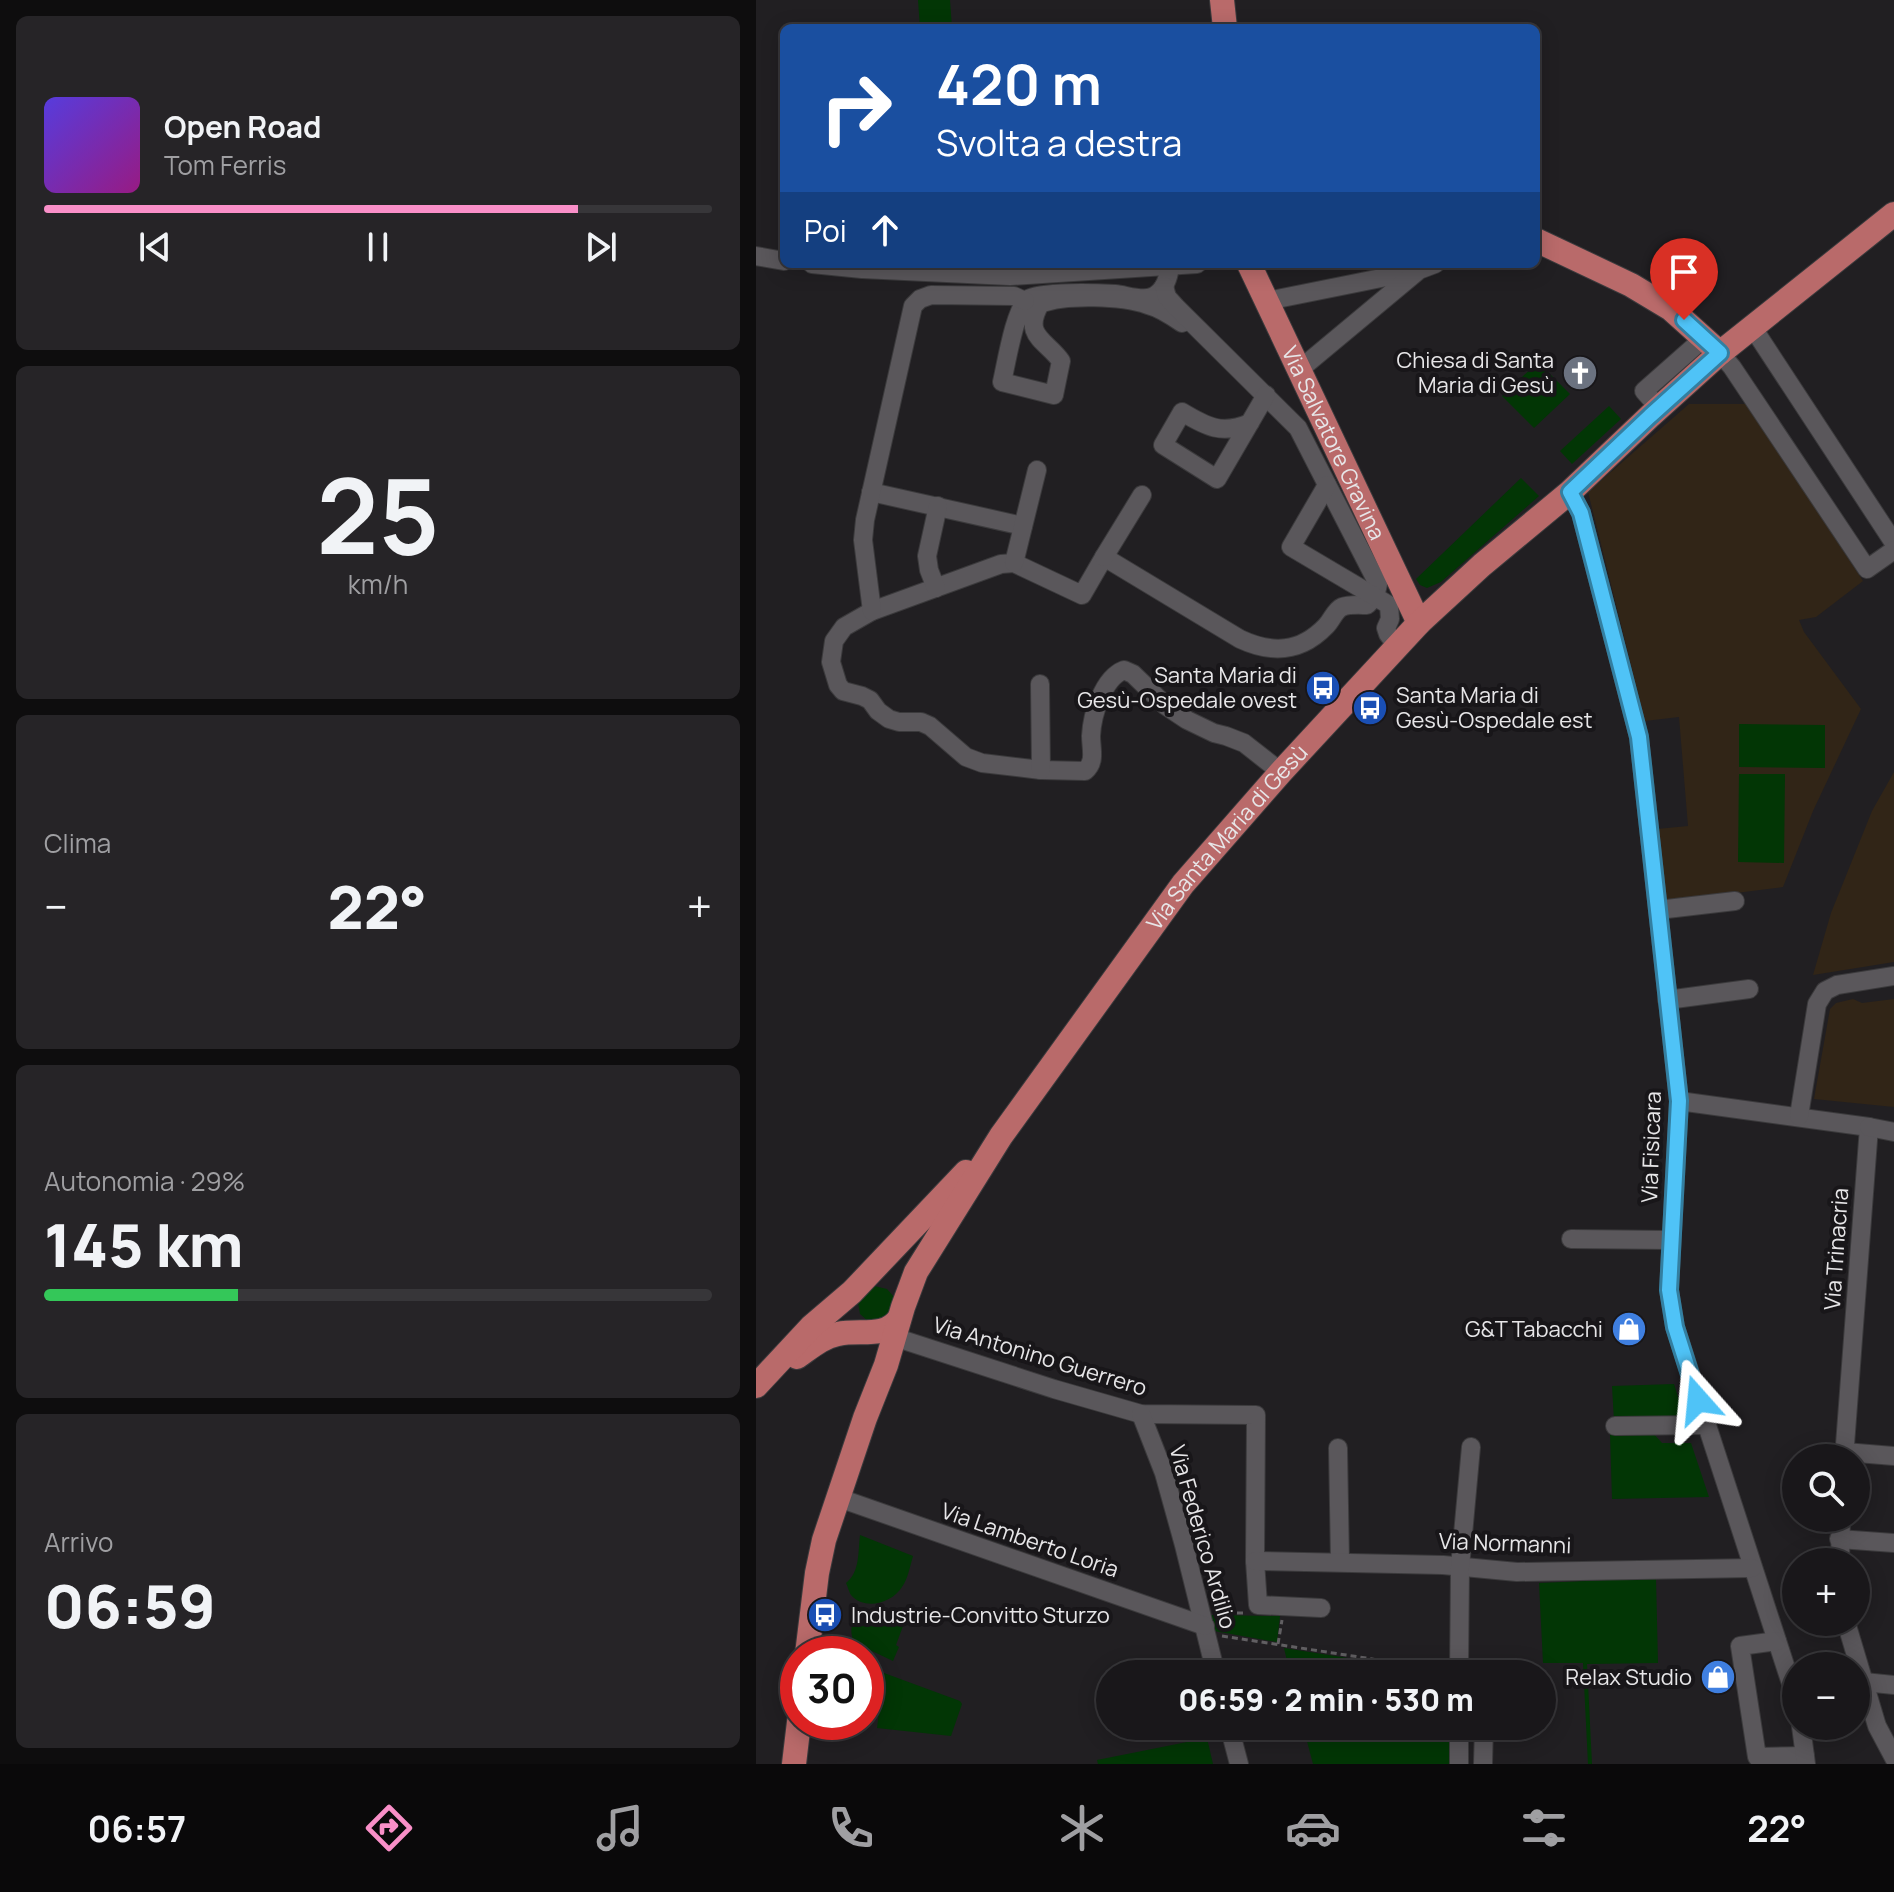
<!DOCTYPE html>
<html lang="it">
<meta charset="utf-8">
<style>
:root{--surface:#19171a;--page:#262427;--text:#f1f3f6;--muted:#9f9fa2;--line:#373639;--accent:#f98fc8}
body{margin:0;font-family:Manrope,sans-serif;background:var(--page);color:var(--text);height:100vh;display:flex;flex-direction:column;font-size:30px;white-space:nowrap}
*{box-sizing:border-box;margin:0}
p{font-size:26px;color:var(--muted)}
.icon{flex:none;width:44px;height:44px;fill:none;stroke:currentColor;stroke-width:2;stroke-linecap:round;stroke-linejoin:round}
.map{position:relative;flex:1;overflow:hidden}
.sheet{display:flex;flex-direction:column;gap:16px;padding:16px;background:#0e0d0e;width:756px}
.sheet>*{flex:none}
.hud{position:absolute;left:24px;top:24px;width:760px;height:244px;border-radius:12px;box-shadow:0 4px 20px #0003,0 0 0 2px var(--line);background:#1a4fa0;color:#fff;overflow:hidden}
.controls{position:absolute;left:1026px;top:1444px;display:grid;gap:16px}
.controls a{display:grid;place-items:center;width:88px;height:88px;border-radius:50%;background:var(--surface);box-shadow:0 4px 20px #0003,0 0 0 2px var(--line);font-size:40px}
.speed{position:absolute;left:24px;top:1636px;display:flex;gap:16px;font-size:40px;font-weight:700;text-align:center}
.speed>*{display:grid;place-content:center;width:104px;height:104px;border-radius:50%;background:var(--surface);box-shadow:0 4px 20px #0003,0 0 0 2px var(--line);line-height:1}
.speed .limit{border:12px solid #d22;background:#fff;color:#111}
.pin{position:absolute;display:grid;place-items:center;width:68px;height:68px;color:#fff;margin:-82px -34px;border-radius:50% 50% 50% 0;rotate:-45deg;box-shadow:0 0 8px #0007}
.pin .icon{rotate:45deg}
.me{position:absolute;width:88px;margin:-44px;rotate:342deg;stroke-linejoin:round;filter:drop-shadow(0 0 6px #0008)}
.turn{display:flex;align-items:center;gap:28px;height:168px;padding:0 24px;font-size:36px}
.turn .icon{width:104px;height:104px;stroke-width:2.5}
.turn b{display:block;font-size:56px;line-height:68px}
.then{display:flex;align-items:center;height:76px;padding:0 24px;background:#0003;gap:16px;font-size:30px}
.big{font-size:60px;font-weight:800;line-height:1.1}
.sheet .widget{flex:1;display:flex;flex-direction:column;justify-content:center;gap:12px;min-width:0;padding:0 28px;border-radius:12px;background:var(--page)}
.sheet .dial{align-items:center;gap:0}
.dial b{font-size:104px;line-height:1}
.song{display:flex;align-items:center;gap:24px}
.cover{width:96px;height:96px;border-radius:12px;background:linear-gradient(135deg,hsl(250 70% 55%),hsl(310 70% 35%))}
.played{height:8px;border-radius:4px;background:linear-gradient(90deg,var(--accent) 80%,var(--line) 80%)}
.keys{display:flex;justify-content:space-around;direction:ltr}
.heat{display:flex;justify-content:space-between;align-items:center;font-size:44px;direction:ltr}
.charge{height:12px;border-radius:6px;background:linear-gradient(90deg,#34c759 29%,var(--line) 0)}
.trip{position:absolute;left:340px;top:1660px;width:460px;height:80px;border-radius:40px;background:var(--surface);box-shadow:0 4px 20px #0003,0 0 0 2px var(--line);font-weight:800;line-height:80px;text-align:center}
.menu{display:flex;height:128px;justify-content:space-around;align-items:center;background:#0a090a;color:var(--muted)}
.menu .icon{width:56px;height:56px}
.menu .active{color:var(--accent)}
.menu b{font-size:36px;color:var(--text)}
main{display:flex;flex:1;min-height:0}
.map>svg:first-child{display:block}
.education{fill:#312517}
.green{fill:#023605}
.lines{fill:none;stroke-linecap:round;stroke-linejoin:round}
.minor-casing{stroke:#3b3a3c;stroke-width:20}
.major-casing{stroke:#3b3a3c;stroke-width:26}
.path{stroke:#615f62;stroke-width:3;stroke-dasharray:6 4;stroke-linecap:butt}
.minor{stroke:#5a575b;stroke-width:18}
.major{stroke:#b96a6a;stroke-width:24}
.route-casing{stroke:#337fa1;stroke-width:20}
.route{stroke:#4fc3f7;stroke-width:14}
.labels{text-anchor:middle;stroke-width:8;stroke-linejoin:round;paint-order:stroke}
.poi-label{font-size:22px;fill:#e7e6e8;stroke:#181619;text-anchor:end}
.street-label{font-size:22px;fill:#e7e6e8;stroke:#181619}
</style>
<main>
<section class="sheet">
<div class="widget">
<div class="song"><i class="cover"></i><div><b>Open Road</b><p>Tom Ferris</p></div></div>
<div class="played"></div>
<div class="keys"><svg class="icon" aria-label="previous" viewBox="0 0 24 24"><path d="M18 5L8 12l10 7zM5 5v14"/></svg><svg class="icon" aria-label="pause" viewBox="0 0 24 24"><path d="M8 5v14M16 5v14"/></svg><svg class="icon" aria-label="next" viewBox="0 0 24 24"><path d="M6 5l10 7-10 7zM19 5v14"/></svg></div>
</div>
<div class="widget dial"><b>25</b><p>km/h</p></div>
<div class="widget"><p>Clima</p>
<div class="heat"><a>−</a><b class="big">22°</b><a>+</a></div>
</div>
<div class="widget"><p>Autonomia · 29%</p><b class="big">145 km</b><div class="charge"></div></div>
<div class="widget"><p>Arrivo</p><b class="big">06:59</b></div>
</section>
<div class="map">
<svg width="1138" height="1764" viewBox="0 0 1138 1764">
<rect width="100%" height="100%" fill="#211f22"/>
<!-- education -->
<g class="education">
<polygon points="933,404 991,404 1107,581 1060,617 1043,620 1048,632 1105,709 1057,811 1027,887 908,902 901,829 932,826 923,717 889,721 832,492"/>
<polygon points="1138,772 1138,962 1057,975 1075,913 1116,811"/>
<polygon points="1097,999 1106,1003 1138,999 1138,1107 1058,1099 1074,1009 1080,1003"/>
</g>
<!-- green -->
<g class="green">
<polygon points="162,0 194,0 196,28 164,28"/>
<polygon points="782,362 814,394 778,428 746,396"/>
<polygon points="853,406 865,419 816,464 804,451"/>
<polygon points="765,478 783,496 685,582 671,588 664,585 660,579"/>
<polygon points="983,724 1069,725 1069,768 983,767"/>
<polygon points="983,774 1029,774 1028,863 982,862"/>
<polygon points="118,1286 131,1289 139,1298 137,1317 113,1322 104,1314 102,1302 113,1288"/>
<polygon points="918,1384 929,1419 858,1421 856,1386"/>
<polygon points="854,1433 897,1433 906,1443 935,1443 953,1497 856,1499"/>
<path d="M104 1535 157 1556C154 1566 152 1579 146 1587 136 1603 109 1611 95 1595 94 1594 91 1585 90 1583 104 1572 102 1552 104 1535Z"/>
<polygon points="900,1578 902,1663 831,1664 836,1764 832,1764 827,1663 787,1663 783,1583"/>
<polygon points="455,1615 524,1616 521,1642 458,1631"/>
<path d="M100 1619 147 1626 140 1645 143 1647 137 1661 99 1643C94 1635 94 1625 100 1619Z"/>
<polygon points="528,1648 694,1674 534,1674"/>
<polygon points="128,1673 204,1701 206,1704 195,1736 121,1728"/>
<polygon points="547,1726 693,1726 693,1764 557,1764"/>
<polygon points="451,1738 457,1764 342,1764 341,1760"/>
</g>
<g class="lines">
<!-- minor casing -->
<g class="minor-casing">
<g id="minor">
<polyline points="0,256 28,261"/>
<polyline points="56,264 106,269 254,276 441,264"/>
<path d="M414 266C413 277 408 292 396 297 385 301 370 295 359 294 342 293 284 291 272 299 259 308 250 365 246 382L298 395 305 361C290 340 266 336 284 304 310 294 366 296 392 305 404 308 416 316 426 323"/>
<path d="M408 286 411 297 420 307 542 428 622 584 619 597 611 605C604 605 593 604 586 607 579 610 576 620 570 626 544 653 516 654 484 639L348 557 326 595 258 563 245 564 116 611 88 627 78 641 75 662 82 685 87 691 106 696 114 700 122 711 133 719 143 722H165L174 726 210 757 226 763 285 770 329 771C340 762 335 749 335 736 336 715 347 678 368 670L377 674 410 706 431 720 458 733 470 736 488 743 525 772"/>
<polyline points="511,301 660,271"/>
<polyline points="997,328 1138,543"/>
<polyline points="964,353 976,367 1111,569 1138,550"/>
<polyline points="543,370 663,270 679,264"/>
<polyline points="903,408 888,391 948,338"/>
<path d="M494 423C466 435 451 427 426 412L407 445 461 479 510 395"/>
<polyline points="571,485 535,547 633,605 634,619 630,628 632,634 640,645"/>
<polyline points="115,492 267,526"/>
<polyline points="814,492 825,513 883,737 923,1101 913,1290 919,1327 1040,1699"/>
<polyline points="348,557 386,495"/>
<polyline points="258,563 281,470"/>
<polyline points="180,588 173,570 171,556 182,506"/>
<polyline points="116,611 107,540 109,520 157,306 164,299 175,295 258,296 269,301"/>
<polyline points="284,684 285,770"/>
<polyline points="902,910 979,901"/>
<polyline points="911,1000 993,989"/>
<polyline points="923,1101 1113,1127 1088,1458"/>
<polyline points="1043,1116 1061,1004 1069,991 1081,985 1138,976"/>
<polyline points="1113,1127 1138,1132"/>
<polyline points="815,1239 915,1240"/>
<polyline points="138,1337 298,1389 385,1414 500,1415 499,1561 502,1605 565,1608"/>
<polyline points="385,1414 408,1473 428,1545 460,1674"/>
<polyline points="859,1426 950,1425"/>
<polyline points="582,1448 584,1562"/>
<polyline points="1089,1452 1138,1456"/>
<polyline points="83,1498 449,1626"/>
<polyline points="1083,1539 1138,1543"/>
<polyline points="499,1561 687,1565 761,1572 996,1568"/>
<polyline points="1084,1562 1085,1518"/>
<polyline points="1090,1622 1121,1726 1138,1758"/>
<polyline points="1021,1641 984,1646 1001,1757 1049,1756"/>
<polyline points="703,1674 704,1567 715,1447"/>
<polyline points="1108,1682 1138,1685"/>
<polyline points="473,1726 483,1764"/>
<polyline points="1045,1726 1050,1764"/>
<polyline points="703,1764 703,1726"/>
<polyline points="727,1764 728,1726"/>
</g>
</g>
<!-- major casing -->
<g class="major-casing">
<g id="major">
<polyline points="466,0 469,28"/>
<polyline points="780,240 875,285 915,309 964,353"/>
<path id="s1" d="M493 264 663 623"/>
<path d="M41 1357C54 1348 66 1337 82 1334 104 1329 128 1339 143 1319"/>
<polyline points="0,1386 55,1327 96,1292 210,1172"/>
<path id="s2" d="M51 1654 61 1573 68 1540 109 1418 130 1365 147 1307 160 1272 245 1136 427 884 525 772 663 623 726 565 814 492 894 416 964 353 1138 214"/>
<polyline points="38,1764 43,1722"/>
</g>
</g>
<!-- path -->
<g class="path">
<polyline points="461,1613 489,1613"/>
<polyline points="466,1636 688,1670"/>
<polyline points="522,1644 526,1620"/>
</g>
<!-- minor -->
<use href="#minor" class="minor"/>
<!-- major -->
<use href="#major" class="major"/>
</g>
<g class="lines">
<!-- route casing -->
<g class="route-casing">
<polyline id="route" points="928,320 964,353 894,416 814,492 825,513 883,737 923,1101 913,1290 919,1327 942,1400"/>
</g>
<!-- route -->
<use href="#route" class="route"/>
</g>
<!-- icons -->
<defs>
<g id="church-disc" transform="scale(1.8)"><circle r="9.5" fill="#6b7280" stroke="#181619"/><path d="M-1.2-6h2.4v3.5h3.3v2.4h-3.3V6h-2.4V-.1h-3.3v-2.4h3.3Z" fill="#fff"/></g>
<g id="bus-disc" transform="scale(1.8)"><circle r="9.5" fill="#1a4fb4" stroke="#181619"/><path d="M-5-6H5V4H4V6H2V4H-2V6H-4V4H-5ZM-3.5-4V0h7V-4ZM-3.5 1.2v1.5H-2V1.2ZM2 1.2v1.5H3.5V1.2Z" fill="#fff"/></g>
<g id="shop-disc" transform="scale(1.8)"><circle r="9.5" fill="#3f7fe0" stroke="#181619"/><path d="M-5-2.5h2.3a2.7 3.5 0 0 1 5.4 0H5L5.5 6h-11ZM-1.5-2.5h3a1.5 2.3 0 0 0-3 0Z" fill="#fff"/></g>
</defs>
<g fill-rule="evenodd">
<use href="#church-disc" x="824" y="373"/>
<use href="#bus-disc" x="567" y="688"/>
<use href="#bus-disc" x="614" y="708"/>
<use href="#shop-disc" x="873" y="1329"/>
<use href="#bus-disc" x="69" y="1615"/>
<use href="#shop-disc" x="962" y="1677"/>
</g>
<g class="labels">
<!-- poi labels -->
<g class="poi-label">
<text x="798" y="368">Chiesa di Santa<tspan x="798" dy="25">Maria di Gesù</tspan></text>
<text x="541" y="683">Santa Maria di<tspan x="541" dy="25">Gesù-Ospedale ovest</tspan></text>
<text x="640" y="703" text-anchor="start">Santa Maria di<tspan x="640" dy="25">Gesù-Ospedale est</tspan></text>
<text x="847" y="1337">G&amp;T Tabacchi</text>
<text x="95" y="1623" text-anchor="start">Industrie-Convitto Sturzo</text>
<text x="936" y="1685">Relax Studio</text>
</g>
<!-- street labels -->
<g class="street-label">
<text dy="8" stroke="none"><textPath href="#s1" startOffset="198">Via Salvatore Gravina</textPath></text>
<text dy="8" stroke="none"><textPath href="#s2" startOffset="934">Via Santa Maria di Gesù</textPath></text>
<text transform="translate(895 1147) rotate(-88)" y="8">Via Fisicara</text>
<text transform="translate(1080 1249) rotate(-86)" y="8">Via Trinacria</text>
<text transform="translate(284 1356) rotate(17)" y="8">Via Antonino Guerrero</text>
<text transform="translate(447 1537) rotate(74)" y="8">Via Federico Ardilio</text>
<text transform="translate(274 1540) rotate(19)" y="8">Via Lamberto Loria</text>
<text transform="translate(749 1543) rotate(2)" y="8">Via Normanni</text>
</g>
</g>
</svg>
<div class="controls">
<a><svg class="icon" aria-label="search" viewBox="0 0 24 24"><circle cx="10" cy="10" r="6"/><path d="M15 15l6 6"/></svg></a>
<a>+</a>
<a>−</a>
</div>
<div class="speed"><div class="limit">30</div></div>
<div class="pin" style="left:928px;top:320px;background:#d93025"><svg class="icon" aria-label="arrive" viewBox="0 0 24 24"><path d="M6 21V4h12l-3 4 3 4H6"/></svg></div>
<svg class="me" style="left:942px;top:1400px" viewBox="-20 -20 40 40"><path d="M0-17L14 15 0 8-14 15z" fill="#4fc3f7" stroke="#fff" stroke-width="4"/></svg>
<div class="trip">06:59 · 2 min · 530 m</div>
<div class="hud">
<div class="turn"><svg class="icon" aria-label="right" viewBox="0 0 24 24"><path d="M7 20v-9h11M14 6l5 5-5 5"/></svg><div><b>420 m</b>Svolta a destra</div></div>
<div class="then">Poi<svg class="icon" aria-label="ahead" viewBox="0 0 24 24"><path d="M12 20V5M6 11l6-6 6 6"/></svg></div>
</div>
</div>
</main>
<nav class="menu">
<b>06:57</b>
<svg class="icon active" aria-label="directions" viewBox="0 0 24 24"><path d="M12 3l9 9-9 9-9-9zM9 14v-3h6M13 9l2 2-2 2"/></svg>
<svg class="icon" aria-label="music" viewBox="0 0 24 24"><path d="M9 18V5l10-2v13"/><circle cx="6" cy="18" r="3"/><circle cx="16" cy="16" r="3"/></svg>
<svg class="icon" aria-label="phone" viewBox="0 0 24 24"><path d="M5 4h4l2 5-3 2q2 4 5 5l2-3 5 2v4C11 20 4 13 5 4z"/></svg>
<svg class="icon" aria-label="climate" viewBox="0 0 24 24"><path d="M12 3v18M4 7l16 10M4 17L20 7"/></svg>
<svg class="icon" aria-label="car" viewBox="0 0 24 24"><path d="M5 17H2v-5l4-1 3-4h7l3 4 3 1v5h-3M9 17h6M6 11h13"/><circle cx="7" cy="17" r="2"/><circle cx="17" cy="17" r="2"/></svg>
<svg class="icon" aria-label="filters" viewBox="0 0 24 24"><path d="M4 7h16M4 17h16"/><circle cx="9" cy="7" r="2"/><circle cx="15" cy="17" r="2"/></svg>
<b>22°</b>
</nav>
